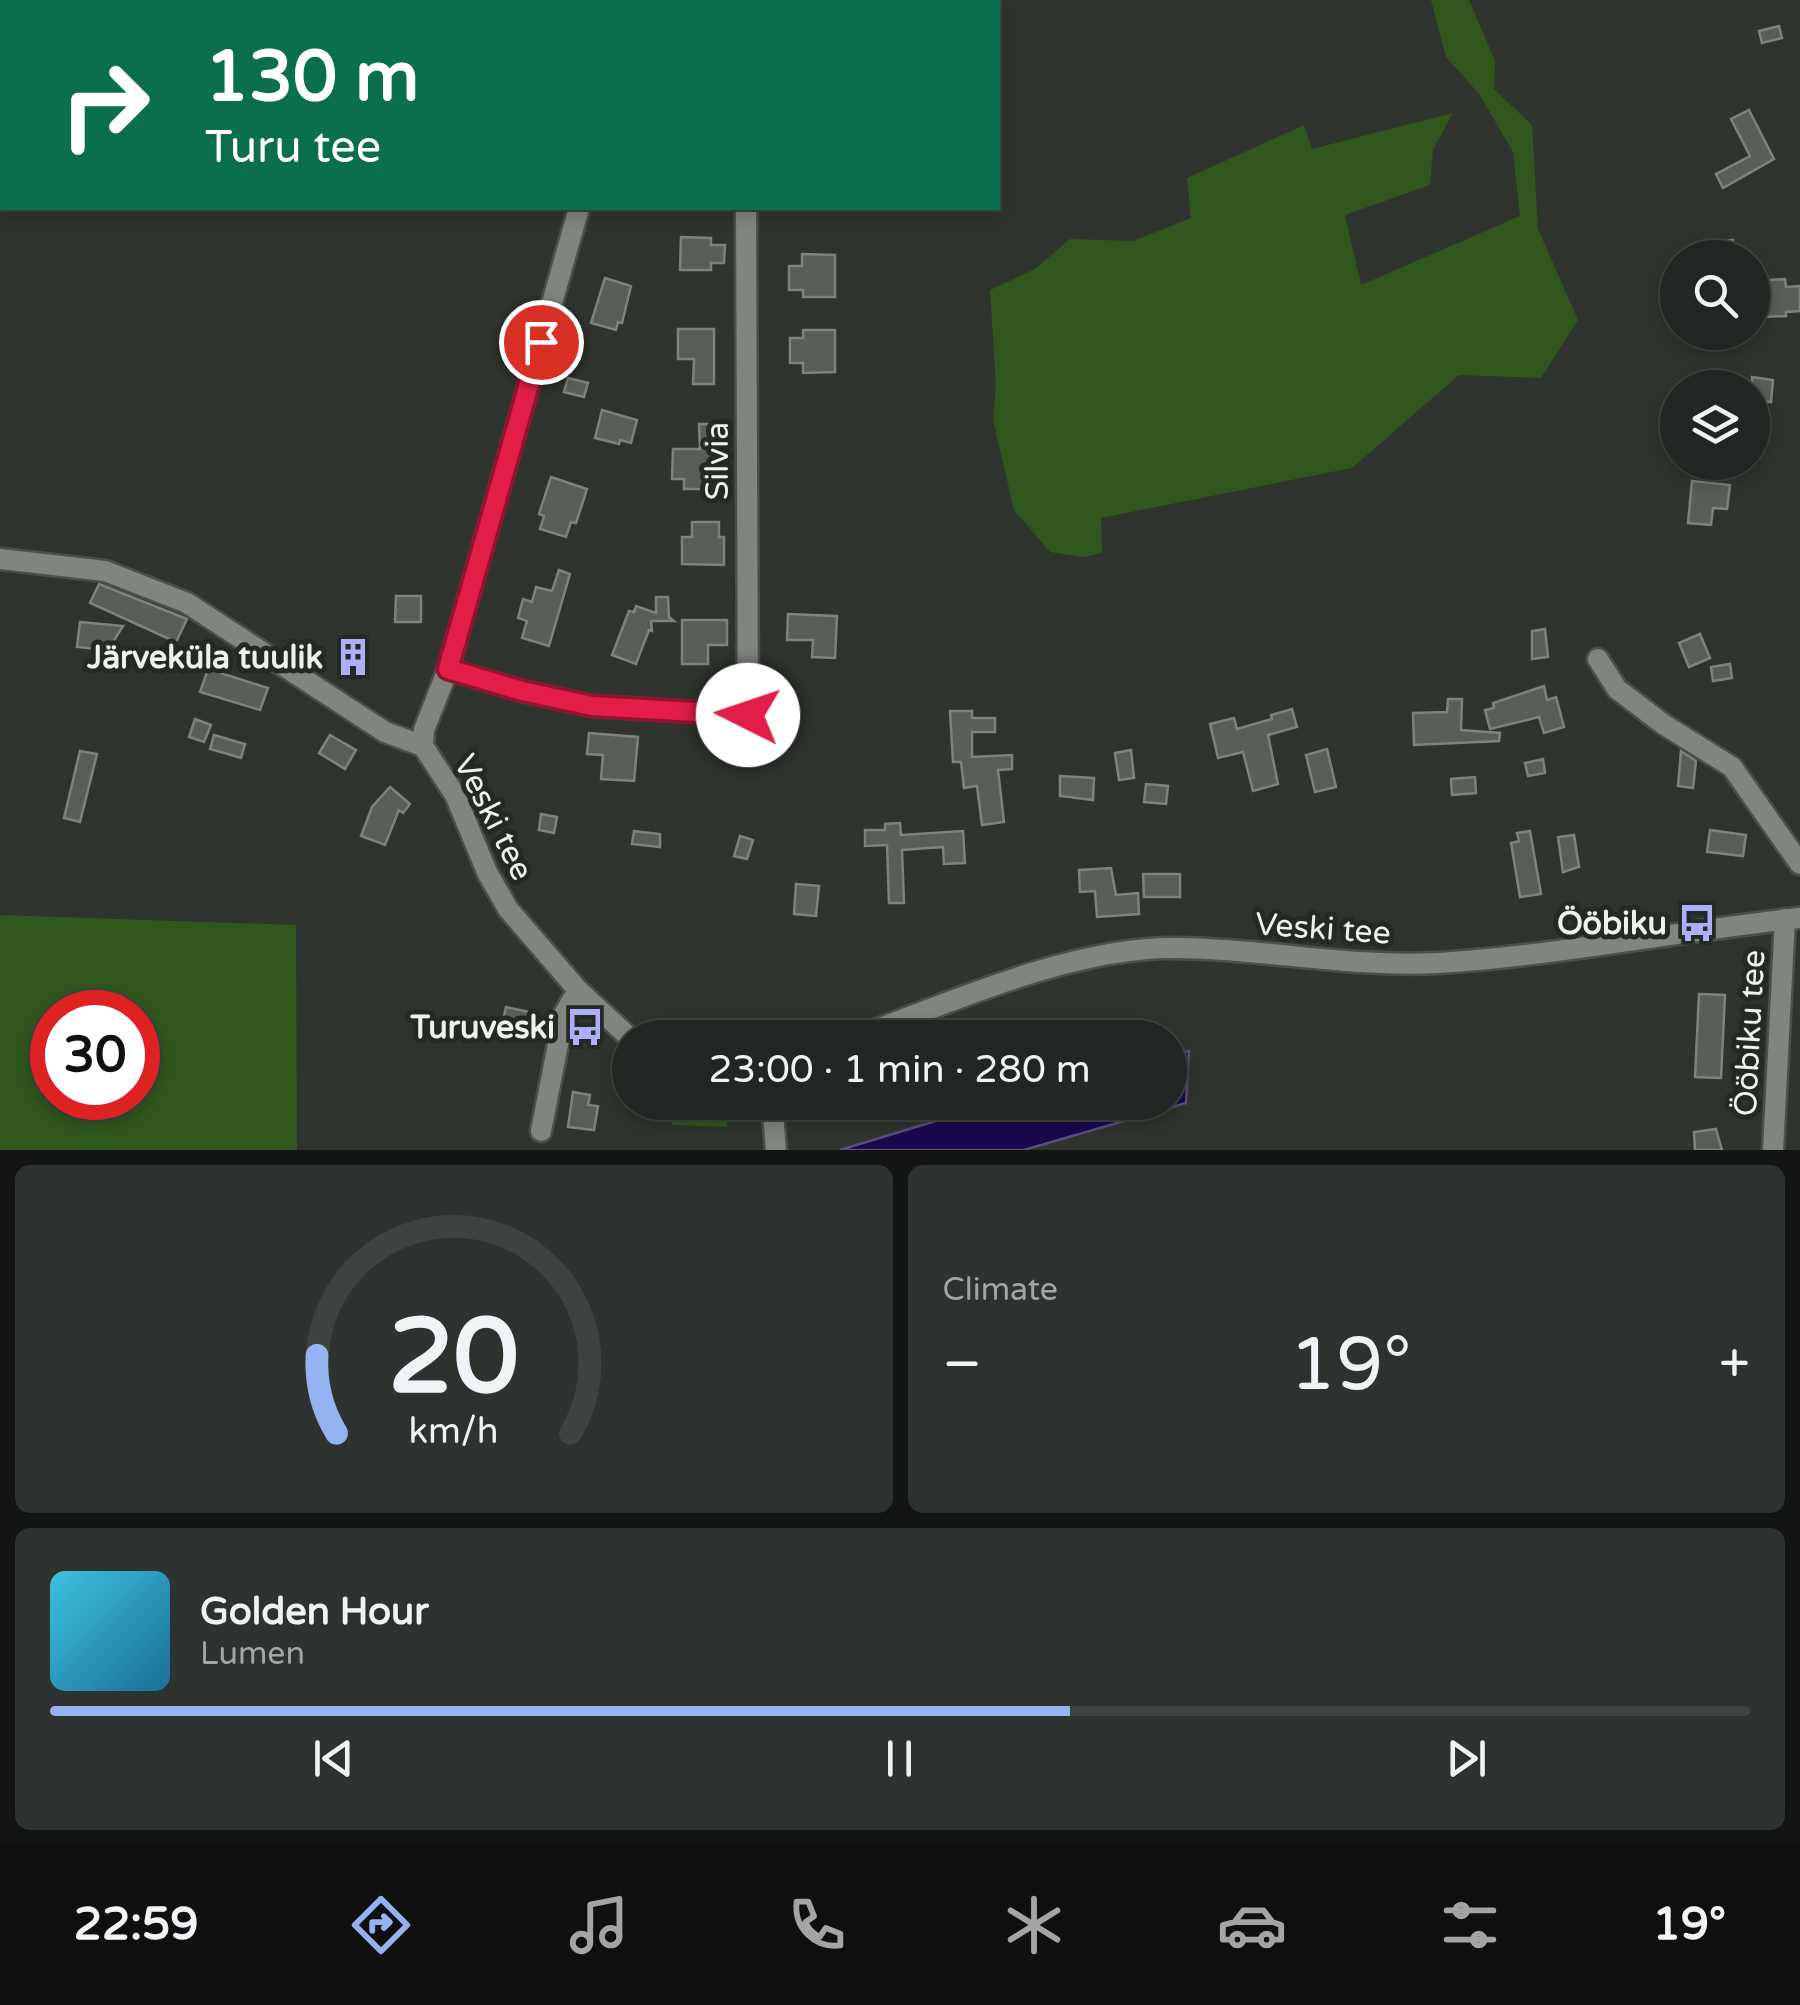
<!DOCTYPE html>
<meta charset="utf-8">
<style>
:root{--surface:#222622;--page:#2e322f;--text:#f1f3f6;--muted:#a2a5a5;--line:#3f4340;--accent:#95b2f1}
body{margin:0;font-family:"Varela Round",sans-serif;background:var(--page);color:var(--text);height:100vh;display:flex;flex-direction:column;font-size:38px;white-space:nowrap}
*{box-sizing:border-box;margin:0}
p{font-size:32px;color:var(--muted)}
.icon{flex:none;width:55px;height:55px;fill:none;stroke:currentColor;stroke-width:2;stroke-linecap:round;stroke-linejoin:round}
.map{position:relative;height:1150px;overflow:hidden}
.sheet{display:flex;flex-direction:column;gap:15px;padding:15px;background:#131513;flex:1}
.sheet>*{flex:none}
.hud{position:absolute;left:0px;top:0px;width:1000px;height:210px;box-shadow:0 5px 15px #0003,0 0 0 2px var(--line);background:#0b6e4f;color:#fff;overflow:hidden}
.buttons{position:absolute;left:1660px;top:240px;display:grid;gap:20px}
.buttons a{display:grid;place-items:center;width:110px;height:110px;border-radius:50%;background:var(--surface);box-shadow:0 5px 15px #0003,0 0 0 2px var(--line);font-size:50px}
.speed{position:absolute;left:30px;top:990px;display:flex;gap:20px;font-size:50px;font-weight:700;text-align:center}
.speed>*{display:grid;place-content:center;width:130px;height:130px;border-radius:50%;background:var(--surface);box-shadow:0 5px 15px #0003,0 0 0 2px var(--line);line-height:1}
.speed .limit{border:15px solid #d22;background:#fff;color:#111}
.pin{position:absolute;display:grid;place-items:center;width:85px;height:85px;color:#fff;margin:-42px;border:5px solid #fff;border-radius:50%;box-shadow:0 2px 10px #0007}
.me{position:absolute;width:110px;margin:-55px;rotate:274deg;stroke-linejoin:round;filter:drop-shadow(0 0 8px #0008)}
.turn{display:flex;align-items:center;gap:35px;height:210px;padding:0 40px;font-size:45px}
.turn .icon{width:130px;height:130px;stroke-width:2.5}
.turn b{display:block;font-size:70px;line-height:85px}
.big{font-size:75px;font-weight:600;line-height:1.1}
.sheet .widget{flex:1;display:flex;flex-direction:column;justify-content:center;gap:15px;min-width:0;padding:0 35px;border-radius:15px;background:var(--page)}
.sheet .dial{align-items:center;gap:0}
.dial svg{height:260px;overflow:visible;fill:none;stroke:var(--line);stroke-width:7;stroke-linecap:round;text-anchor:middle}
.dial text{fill:var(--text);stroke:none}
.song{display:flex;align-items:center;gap:30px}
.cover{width:120px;height:120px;border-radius:15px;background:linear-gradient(135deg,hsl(190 70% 55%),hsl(200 70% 35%))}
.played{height:10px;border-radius:5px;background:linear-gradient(90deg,var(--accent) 60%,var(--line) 60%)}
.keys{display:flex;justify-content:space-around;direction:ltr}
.heat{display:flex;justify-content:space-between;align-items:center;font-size:55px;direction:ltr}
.sheet .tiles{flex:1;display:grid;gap:15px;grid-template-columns:1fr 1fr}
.widget:last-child{grid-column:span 2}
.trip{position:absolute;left:612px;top:1020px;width:575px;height:100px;border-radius:50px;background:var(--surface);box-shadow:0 5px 15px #0003,0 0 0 2px var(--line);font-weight:600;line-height:100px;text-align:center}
.tabs{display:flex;height:160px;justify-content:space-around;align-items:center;background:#0e0f0e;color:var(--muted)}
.tabs .icon{width:70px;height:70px}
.tabs .selected{color:var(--accent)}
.tabs b{font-size:45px;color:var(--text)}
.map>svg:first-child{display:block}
.green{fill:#30561d;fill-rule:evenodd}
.water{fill:#1a084d;stroke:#5a4e7d;stroke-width:2.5}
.building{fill:#585d56;stroke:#7d827b;stroke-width:2.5}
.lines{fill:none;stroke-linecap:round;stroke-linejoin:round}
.minor-casing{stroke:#4b4f49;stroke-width:25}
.minor{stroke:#80857e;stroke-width:20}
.route-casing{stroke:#92132f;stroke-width:25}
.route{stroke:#e11d48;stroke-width:18}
.labels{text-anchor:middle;stroke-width:10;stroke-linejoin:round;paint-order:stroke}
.street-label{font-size:32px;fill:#eff2ee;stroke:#252923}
.poi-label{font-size:32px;font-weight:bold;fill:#eff2ee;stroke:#252923;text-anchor:end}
</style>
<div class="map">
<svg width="1800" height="1150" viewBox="0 0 1800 1150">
<rect width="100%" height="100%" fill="#2e332d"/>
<!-- green -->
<g class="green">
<polygon points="1431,0 1469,0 1495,61 1494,89 1532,125 1538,229 1578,320 1541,378 1459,375 1352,468 1101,518 1102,553 1083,557 1050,552 1014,510 993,420 996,385 990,290 1035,269 1070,239 1133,241 1191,218 1187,178 1304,125 1312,149 1453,113 1433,150 1430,185 1345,215 1361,285 1520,216 1513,152 1480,95 1446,57"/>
<path d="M0 915 296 925 297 1150H0ZM52 1012H138V1098H52Z"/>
<polygon points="673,1102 727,1103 727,1127 672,1125"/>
</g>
<!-- water -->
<polygon class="water" points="1189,1051 1186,1103 1024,1150 840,1150 995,1103 1170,1102 1170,1055"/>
<!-- building -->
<g class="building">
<polygon points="1779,26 1782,38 1762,43 1759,31"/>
<polygon points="1749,110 1774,159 1723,188 1716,174 1750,156 1731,119"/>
<polygon points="681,237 711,238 711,245 725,245 724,263 711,263 711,270 680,270"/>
<polygon points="1733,240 1734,258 1720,258 1719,241"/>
<polygon points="802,254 835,255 835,297 803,297 803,290 789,290 789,266 802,266"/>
<polygon points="605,278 631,286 622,323 618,322 616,330 591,323"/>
<polygon points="1785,279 1786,287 1800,286 1800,311 1786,312 1786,316 1765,317 1765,312 1752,313 1756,281"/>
<polygon points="678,329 714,329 714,384 693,384 694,359 678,359"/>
<polygon points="803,330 835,330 835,372 803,373 803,363 790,363 790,338 803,338"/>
<polygon points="1752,377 1773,380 1771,402 1752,400"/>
<polygon points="568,378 588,383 584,397 564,392"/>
<polygon points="602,410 637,420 631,443 620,440 619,444 595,438"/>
<polygon points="699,424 724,424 725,469 712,469 712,489 684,489 684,479 672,479 673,449 700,449"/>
<polygon points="551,477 587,489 576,523 571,522 566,537 540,529 544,516 539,514"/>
<polygon points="1692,481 1730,485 1727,509 1713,508 1711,525 1688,523"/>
<polygon points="692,522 719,522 719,537 724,537 724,565 682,564 682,537 692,537"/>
<polygon points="559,570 570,574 549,646 522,638 527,621 518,618 523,599 532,602 536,587 552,591"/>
<polygon points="99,584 187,619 176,642 90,603"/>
<polygon points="396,596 421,596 421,622 395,622"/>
<polygon points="656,597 668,597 669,617 674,621 651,621 652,631 649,630 636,664 612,655 629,611 634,612 636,606 656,613"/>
<polygon points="788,614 837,616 835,658 812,657 813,640 787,640"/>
<polygon points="682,620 727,620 727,645 708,645 708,664 682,664"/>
<polygon points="80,622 123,626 108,650 77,647"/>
<polygon points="1545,629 1548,657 1532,659 1532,631"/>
<polygon points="1700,634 1710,658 1689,667 1679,643"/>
<circle cx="353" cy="656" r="10"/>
<polygon points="1730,664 1732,678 1713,681 1711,667"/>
<polygon points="208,669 268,688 260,710 200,692"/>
<polygon points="1544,686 1547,700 1556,697 1564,727 1544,733 1539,717 1490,729 1485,710 1494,708 1493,703"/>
<polygon points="1448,699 1462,699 1461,730 1500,733 1499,741 1414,745 1413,713 1447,712"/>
<polygon points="1292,709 1297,727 1268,735 1278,784 1253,791 1243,752 1218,758 1210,724 1234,718 1237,729 1272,719 1271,715"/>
<polygon points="950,711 972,711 972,718 995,718 995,732 972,732 972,757 1012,755 1012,769 998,770 1004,822 982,825 977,786 964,788 961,762 953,762"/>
<polygon points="195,719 211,725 204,742 189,737"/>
<polygon points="589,733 638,737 634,781 601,779 603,755 587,754"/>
<polygon points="214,735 245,744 241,758 210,749"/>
<polygon points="330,735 356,750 345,769 319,753"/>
<polygon points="1327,749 1336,787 1315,792 1306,755"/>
<polygon points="1131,750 1134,778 1119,780 1115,753"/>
<polygon points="80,751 97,754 80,822 64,818"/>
<polygon points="1681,751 1696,761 1693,788 1678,786"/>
<polygon points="1543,759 1545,773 1528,776 1525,763"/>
<polygon points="1060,776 1094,778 1093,800 1060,796"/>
<polygon points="1475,777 1476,793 1452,795 1451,779"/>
<polygon points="1146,784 1168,786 1166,804 1144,802"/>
<polygon points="390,787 410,804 403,813 399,810 385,845 361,836 372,807"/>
<polygon points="541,814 557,817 554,833 539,830"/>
<polygon points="900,823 901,835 963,831 965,863 944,864 943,847 902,850 904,903 889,903 887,845 865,846 865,830 885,830 885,824"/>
<polygon points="1710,830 1746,835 1743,856 1707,852"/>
<polygon points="634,831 660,834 660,847 632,844"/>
<polygon points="1530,831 1541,894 1520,897 1511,843 1519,841 1517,833"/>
<polygon points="1574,835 1579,867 1563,872 1558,837"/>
<polygon points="740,836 753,840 747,859 734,856"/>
<polygon points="1111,868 1116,895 1138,893 1139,914 1097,917 1095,891 1080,892 1079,870"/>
<polygon points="1143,874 1180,874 1180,897 1144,897"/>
<polygon points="796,884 819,886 816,916 794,914"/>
<polygon points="1699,994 1725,995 1721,1078 1695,1077"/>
<polygon points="506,1007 534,1013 531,1029 524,1028 522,1039 500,1035"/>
<polygon points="573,1092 590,1095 588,1105 598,1106 594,1130 568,1127"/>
<polygon points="1716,1129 1722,1150 1695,1150 1694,1132"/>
</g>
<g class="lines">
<!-- minor casing -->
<g class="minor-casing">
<g id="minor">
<polyline points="638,2 638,0"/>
<polyline points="862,2 862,0"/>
<polyline points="0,559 105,571 187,603 385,732 423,746 455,795 487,872 508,909 578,990 630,1038"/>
<polyline points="1598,659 1617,689 1663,724 1732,767 1800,864"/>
<polyline points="448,669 522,691 592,706 748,715 746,208"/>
<polyline points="423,746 424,730 448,669 579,208"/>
<path d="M854 1038C948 1003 1073 947 1174 948 1262 948 1349 968 1439 963 1560 955 1680 931 1800 918"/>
<polyline points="772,1102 776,1150"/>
<polyline points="541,1131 564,1014 578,990"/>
<polyline points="1773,1150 1785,919"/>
</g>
</g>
<!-- minor -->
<use href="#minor" class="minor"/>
</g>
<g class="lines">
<!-- route casing -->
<g class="route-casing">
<polyline id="route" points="541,342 448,669 522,691 592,706 748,715"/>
</g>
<!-- route -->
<use href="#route" class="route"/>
</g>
<!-- icons -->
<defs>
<g id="building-bare" transform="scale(3)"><path d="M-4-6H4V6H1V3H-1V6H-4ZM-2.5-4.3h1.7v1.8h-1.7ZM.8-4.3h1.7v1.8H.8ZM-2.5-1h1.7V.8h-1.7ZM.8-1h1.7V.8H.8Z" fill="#afaefa" stroke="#252923" stroke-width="2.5" paint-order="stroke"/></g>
<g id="bus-bare" transform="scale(3)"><path d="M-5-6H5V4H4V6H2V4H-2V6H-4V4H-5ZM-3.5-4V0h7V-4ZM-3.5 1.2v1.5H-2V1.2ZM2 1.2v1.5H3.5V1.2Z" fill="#afaefa" stroke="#252923" stroke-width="2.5" paint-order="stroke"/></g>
</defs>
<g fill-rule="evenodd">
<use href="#building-bare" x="353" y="657"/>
<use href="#bus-bare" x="1697" y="923"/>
<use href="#bus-bare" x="585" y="1027"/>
</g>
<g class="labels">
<!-- street labels -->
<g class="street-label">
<text transform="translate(717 461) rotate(-90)" y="11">Silvia</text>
<text transform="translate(494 817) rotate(63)" y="11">Veski tee</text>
<text transform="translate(1323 928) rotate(4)" y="11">Veski tee</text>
<text transform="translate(1749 1033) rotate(-87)" y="11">Ööbiku tee</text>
</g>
<!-- poi labels -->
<g class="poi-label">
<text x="323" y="668">Järveküla tuulik</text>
<text x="1667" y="934">Ööbiku</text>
<text x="555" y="1038">Turuveski</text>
</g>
</g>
</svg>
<div class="buttons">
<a><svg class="icon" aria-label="search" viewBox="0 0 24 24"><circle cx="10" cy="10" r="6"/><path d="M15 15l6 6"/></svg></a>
<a><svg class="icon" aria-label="layers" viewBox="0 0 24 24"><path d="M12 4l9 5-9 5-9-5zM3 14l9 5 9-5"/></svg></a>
</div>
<div class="speed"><div class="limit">30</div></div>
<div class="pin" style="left:541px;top:342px;background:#d93025"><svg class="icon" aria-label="arrive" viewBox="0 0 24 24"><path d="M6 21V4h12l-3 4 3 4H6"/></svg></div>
<svg class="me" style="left:748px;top:715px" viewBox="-20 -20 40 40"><circle r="19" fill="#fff"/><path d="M0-13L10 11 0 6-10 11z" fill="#e11d48"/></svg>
<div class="trip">23:00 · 1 min · 280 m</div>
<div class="hud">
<div class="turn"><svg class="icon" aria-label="right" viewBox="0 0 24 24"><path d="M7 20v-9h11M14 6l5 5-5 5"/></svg><div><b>130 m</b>Turu tee</div></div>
</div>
</div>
<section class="sheet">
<div class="tiles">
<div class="widget dial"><svg viewBox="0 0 100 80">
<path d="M14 69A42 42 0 1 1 86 69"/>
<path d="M14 69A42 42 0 0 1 8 45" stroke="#95b2f1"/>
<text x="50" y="56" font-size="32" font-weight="700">20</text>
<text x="50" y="72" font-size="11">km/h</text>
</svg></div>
<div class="widget"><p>Climate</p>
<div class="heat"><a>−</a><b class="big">19°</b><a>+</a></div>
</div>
<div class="widget">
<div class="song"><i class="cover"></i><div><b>Golden Hour</b><p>Lumen</p></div></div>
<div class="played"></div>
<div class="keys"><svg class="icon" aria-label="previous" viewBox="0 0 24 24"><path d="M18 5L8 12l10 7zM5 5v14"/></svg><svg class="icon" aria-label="pause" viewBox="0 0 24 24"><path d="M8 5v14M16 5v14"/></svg><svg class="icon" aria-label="next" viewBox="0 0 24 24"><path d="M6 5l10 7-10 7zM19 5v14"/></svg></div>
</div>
</div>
</section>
<nav class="tabs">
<b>22:59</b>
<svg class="icon selected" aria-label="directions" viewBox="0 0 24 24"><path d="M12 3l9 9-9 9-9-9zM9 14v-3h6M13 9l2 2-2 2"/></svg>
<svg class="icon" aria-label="music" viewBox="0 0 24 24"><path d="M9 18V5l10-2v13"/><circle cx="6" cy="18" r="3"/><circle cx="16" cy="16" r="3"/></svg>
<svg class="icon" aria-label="phone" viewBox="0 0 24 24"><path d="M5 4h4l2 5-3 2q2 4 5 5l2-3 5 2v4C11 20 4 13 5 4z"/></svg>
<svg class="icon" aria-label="climate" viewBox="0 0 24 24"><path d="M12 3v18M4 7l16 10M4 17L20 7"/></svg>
<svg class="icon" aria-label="car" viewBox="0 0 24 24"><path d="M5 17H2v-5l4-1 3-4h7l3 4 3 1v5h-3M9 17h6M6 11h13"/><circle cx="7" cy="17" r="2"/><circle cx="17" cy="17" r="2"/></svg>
<svg class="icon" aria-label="filters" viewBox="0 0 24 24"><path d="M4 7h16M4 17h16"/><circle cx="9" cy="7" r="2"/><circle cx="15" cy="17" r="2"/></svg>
<b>19°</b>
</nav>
